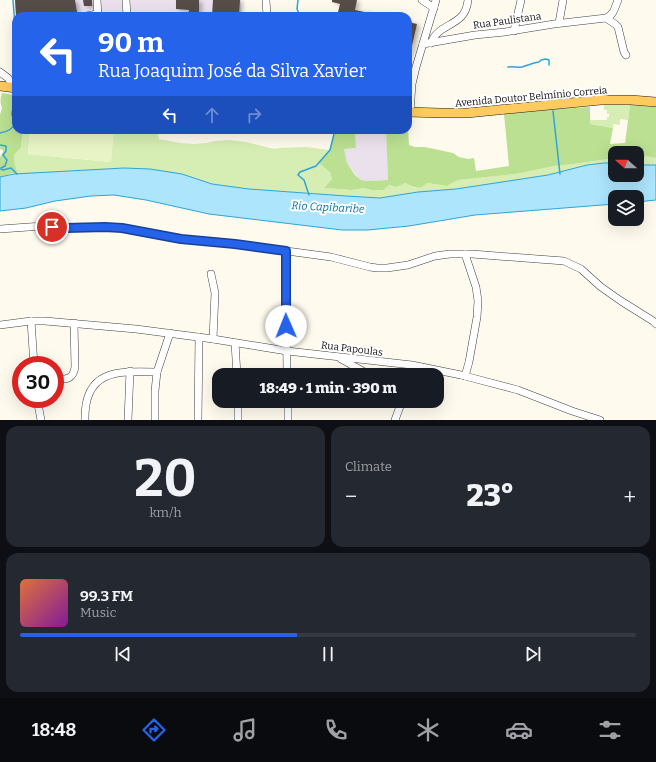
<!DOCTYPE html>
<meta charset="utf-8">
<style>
:root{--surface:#171b24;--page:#242831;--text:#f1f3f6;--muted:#9ea1a6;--line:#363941;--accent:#2563eb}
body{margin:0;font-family:Bitter,serif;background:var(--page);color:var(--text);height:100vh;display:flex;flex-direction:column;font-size:15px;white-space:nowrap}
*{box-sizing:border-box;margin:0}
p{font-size:13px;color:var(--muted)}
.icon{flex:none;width:22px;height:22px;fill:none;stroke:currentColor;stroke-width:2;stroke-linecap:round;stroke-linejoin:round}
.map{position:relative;height:420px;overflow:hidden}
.details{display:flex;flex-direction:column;gap:6px;padding:6px;background:#0d0f14;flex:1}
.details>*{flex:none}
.top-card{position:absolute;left:12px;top:12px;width:400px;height:122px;border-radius:12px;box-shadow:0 4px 16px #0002;background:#2563eb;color:#fff;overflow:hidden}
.needle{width:26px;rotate:291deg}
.fabs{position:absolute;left:608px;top:146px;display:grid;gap:8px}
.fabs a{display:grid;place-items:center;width:36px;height:36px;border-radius:8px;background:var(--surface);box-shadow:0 4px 16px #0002;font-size:20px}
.speed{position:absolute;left:12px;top:356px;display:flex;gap:8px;font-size:20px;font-weight:700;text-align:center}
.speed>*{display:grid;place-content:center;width:52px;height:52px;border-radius:50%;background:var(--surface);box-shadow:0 4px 16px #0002;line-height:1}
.speed .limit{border:6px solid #d22;background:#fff;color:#111}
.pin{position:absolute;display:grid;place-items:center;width:34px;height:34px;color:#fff;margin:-17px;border:2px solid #fff;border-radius:50%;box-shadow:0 1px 4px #0007}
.me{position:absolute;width:44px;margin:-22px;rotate:359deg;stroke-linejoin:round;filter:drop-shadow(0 0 3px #0008)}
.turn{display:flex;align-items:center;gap:14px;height:84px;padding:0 20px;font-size:18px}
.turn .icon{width:52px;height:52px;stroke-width:2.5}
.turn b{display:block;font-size:28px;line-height:34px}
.lanes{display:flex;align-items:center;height:38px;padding:0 20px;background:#0003;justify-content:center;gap:20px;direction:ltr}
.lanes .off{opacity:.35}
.big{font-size:30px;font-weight:800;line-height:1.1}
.details .tile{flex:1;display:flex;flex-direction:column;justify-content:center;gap:6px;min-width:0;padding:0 14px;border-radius:12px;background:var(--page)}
.details .dial{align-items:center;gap:0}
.dial b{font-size:52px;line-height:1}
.song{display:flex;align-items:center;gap:12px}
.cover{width:48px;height:48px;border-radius:6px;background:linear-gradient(135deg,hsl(20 70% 55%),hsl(290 70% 35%))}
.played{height:4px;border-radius:2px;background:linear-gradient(90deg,var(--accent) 45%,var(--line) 45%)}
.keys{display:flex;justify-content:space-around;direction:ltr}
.heat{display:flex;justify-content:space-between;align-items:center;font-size:22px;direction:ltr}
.details .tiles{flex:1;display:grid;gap:6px;grid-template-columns:1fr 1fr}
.tile:last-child{grid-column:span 2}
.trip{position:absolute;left:212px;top:368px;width:232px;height:40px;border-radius:12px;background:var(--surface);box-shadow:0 4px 16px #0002;font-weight:800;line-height:40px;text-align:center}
.tab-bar{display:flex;height:64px;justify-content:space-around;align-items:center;background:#090b0e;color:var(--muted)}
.tab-bar .icon{width:28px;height:28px}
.tab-bar .selected{color:var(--accent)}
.tab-bar b{font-size:18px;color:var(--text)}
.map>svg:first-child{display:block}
.industrial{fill:#ebe1ed}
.green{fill:#d6edb3}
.forest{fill:#bbe091}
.pitch{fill:#e8f4c6}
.water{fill:#ade5fc;stroke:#2da4da}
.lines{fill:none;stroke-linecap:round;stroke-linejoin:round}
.stream{stroke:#2da4da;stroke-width:1.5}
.building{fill:#574d49;filter:url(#shadow)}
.minor-casing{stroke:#404040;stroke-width:8}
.major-casing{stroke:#1e1e1e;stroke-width:10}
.minor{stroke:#fff;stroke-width:7}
.major{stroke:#ffca5e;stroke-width:9}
.route-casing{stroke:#184099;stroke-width:10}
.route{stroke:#2563eb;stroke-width:7}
.labels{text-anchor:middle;stroke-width:4;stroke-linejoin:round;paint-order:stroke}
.street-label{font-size:10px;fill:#0d0d0d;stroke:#fff}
.water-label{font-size:11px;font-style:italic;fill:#0b73ab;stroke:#fff}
</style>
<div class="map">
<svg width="656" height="420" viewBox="0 0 656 420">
<defs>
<filter id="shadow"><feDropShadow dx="3" dy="1.5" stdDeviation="2" flood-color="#0004"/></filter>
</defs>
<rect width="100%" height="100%" fill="#fffaee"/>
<!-- industrial -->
<g class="industrial">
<polygon points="15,0 125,0 126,16 16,16"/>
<polygon points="130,0 241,0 241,16 131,16"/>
<polygon points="355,130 386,130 388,180 367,181 361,180 356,175 347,163 344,149 356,148"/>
</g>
<!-- green -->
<g class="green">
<polygon points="604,104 656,105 656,107 630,105 628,120 620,119 620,125 614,124 613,128 590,124 590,120 607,120 607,117 609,117 609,114 607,114 607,110 604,110"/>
<polygon points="23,130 30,130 28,154 110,162 114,130 146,130 158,134 159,139 180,143 194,144 207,143 215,141 229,140 246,142 274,149 280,148 306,147 330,150 330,172 332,179 324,188 352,190 364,188 371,190 389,185 396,187 405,183 415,188 427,183 447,186 458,180 506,175 516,174 554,166 574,164 615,158 615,163 604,163 587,165 548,175 456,189 418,192 380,198 346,196 249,189 212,184 182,174 124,168 14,174 16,172 15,167 14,155 21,146"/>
<polygon points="646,156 656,158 656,165 637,165 637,161 643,160"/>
</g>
<!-- forest -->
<g class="forest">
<path d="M2 93 14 95 15 93H16V130H23L21 147 14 155 15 166 17 172 0 177V157L3 152V150L0 149V115L2 108C0 103 0 98 2 93Z"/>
<path d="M630 105 656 107V158L646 156 643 160 637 161V153H615V158L574 164 554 166 516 174 506 175 458 180 447 186 427 183C419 191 414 187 405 183L396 187 389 185 383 190H371L364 188 352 190 324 188 332 179 330 172 319 163 330 150 335 130H355L356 148 344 149 347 163 355 175 361 180 367 181 388 180 386 130H408V128L409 145 415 147H425L453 153 459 157 468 159 474 158 476 171 509 166 504 114 555 109 590 107V124L613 128 610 144 625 143Z"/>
</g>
<!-- pitch -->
<polygon class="pitch" points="30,130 114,130 111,162 28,154"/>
<!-- water -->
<polygon class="water" points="604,163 615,163 615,175 637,175 637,165 656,165 656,200 637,202 637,197 615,197 615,204 475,215 409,226 368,230 342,230 209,214 146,200 114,195 91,196 55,201 26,208 0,211 0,177 14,174 124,168 150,169 182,174 212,184 249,189 346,196 380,198 418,192 456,189 548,175 587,165"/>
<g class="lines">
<!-- stream -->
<g class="stream">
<polyline points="13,0 16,39"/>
<polyline points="298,0 297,9 300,16"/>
<path d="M508 67C513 66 518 68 522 67 528 65 533 63 539 62L541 60 546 59 549 60V65"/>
<polyline points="16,100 12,112 12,115 16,121"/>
<polyline points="553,111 560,174"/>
<path d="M0 133C7 132 12 130 16 123"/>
<polyline points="0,145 6,146 6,151 3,155 7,160 5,166 1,168 1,169 3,170 11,168 17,174"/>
<polyline points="309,195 304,180 298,175 300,172 316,166 330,150 335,130"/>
</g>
</g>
<!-- building -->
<g class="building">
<polygon points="15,0 75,0 77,12 37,15 37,16 16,16"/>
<polygon points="83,0 92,0 92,6 84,6"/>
<polygon points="176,0 199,0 199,16 188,16 189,10 176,9"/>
<polygon points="213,0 240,0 239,16 212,16"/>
<polygon points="332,0 357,0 355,10 374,14 374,16 337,16 340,4 332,2"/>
<polygon points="408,22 417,24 410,55 408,55"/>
<polygon points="408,61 412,62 408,79"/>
</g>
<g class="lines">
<!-- minor casing -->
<g class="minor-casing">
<g id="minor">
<polyline points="97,0 98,16"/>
<polyline points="126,0 127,16"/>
<polyline points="266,0 267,16"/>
<polyline points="422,0 434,8"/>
<polyline points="86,16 98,14"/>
<polyline points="606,18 615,24 618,27 624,52 626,55"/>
<polyline points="559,23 563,0"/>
<polyline points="514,31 521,0"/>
<path d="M431 43C432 41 433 39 434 37 436 34 439 32 441 30 455 21 466 19 468 0"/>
<path d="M423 44 475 35 505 32 554 24 606 18C614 15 615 7 618 0"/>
<polyline points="0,72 8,78 14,88"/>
<polyline points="410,112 412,84 416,67 436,0"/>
<polyline points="0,229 43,226 67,228 105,227 122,228 181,239 235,244 331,257 370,267 377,268 387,268 408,265 435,256 450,254 472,254 564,261 581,269 601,287 621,301 653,321 656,324"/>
<polyline points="286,251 287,375"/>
<polyline points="211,274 215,293 213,339"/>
<polyline points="31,321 34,365"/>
<polyline points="0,325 31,321 45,321 136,329 213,339 287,351 412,365 461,375 518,390 572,411 600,420"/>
<polyline points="235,343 237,375"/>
<polyline points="341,359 370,375"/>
<polyline points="465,376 469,362 477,317 478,301 476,287 465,254"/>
<path d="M55 380C66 379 73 380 75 367L74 323"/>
<polyline points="37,399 41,420"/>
<polyline points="288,401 288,420"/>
<path d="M85 420C84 369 118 371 157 372"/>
<polyline points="128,420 130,371"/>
<polyline points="155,420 155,391 157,372 170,333"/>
<polyline points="198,420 199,337"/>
<polyline points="238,420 238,401"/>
<polyline points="395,420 402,401"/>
</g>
</g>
<!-- major casing -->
<g class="major-casing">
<g id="major">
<polyline points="0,86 16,88"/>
<polyline points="408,112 440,113 467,113 601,100 631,100 656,102"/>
</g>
</g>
<!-- minor -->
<use href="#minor" class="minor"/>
<!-- major -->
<use href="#major" class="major"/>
</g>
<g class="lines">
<!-- route casing -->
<g class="route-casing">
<polyline id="route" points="52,227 66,228 105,227 122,228 181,239 235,244 286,251 286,326"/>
</g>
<!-- route -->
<use href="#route" class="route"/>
</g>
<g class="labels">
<!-- street labels -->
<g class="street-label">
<text transform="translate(507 20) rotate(-8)" y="4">Rua Paulistana</text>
<text transform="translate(531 96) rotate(-5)" y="4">Avenida Doutor Belmínio Correia</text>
<text transform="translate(352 348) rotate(7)" y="4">Rua Papoulas</text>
</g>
<!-- water labels -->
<g class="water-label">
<text transform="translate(328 207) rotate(3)" y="4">Rio Capibaribe</text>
</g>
</g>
</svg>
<div class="fabs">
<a><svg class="needle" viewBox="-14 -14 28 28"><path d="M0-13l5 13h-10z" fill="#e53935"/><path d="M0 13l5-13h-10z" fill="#9ea1a6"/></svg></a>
<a><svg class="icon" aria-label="layers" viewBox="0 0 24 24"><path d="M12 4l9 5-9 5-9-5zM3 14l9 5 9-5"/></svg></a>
</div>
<div class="speed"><div class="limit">30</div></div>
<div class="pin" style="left:52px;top:227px;background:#d93025"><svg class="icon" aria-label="arrive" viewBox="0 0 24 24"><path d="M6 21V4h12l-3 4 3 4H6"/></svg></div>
<svg class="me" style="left:286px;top:326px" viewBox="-20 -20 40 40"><circle r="19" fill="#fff"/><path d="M0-13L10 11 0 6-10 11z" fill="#2563eb"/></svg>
<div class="trip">18:49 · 1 min · 390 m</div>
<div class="top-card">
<div class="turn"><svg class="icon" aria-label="left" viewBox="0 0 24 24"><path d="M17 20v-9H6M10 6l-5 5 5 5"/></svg><div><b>90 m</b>Rua Joaquim José da Silva Xavier</div></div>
<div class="lanes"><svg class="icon" aria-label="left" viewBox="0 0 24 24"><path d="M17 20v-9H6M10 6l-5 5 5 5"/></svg><svg class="icon off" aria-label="ahead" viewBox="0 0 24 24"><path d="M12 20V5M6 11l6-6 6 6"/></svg><svg class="icon off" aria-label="right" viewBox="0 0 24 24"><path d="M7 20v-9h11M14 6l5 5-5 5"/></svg></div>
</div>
</div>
<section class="details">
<div class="tiles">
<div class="tile dial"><b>20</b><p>km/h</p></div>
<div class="tile"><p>Climate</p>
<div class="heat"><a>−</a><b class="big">23°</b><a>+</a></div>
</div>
<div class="tile">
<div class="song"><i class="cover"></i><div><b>99.3 FM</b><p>Music</p></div></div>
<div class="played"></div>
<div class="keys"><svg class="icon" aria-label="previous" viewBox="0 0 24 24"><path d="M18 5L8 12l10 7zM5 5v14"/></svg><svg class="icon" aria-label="pause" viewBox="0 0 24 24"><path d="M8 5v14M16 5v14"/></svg><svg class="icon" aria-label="next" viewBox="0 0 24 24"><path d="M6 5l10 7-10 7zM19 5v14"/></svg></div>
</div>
</div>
</section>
<nav class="tab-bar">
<b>18:48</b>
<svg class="icon selected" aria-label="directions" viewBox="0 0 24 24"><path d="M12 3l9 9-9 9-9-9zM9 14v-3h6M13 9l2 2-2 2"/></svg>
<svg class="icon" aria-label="music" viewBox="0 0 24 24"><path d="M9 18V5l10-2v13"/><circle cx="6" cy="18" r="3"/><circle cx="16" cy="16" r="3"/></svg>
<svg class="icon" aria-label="phone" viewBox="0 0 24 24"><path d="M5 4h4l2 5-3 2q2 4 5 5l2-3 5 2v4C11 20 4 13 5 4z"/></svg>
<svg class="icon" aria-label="climate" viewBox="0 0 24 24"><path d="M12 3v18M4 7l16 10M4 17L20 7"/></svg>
<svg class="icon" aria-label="car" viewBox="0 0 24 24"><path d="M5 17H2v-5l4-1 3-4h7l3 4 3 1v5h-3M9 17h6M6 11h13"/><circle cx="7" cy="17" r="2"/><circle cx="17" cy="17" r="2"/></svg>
<svg class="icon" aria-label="filters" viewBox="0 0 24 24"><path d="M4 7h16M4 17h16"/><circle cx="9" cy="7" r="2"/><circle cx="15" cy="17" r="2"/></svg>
</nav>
